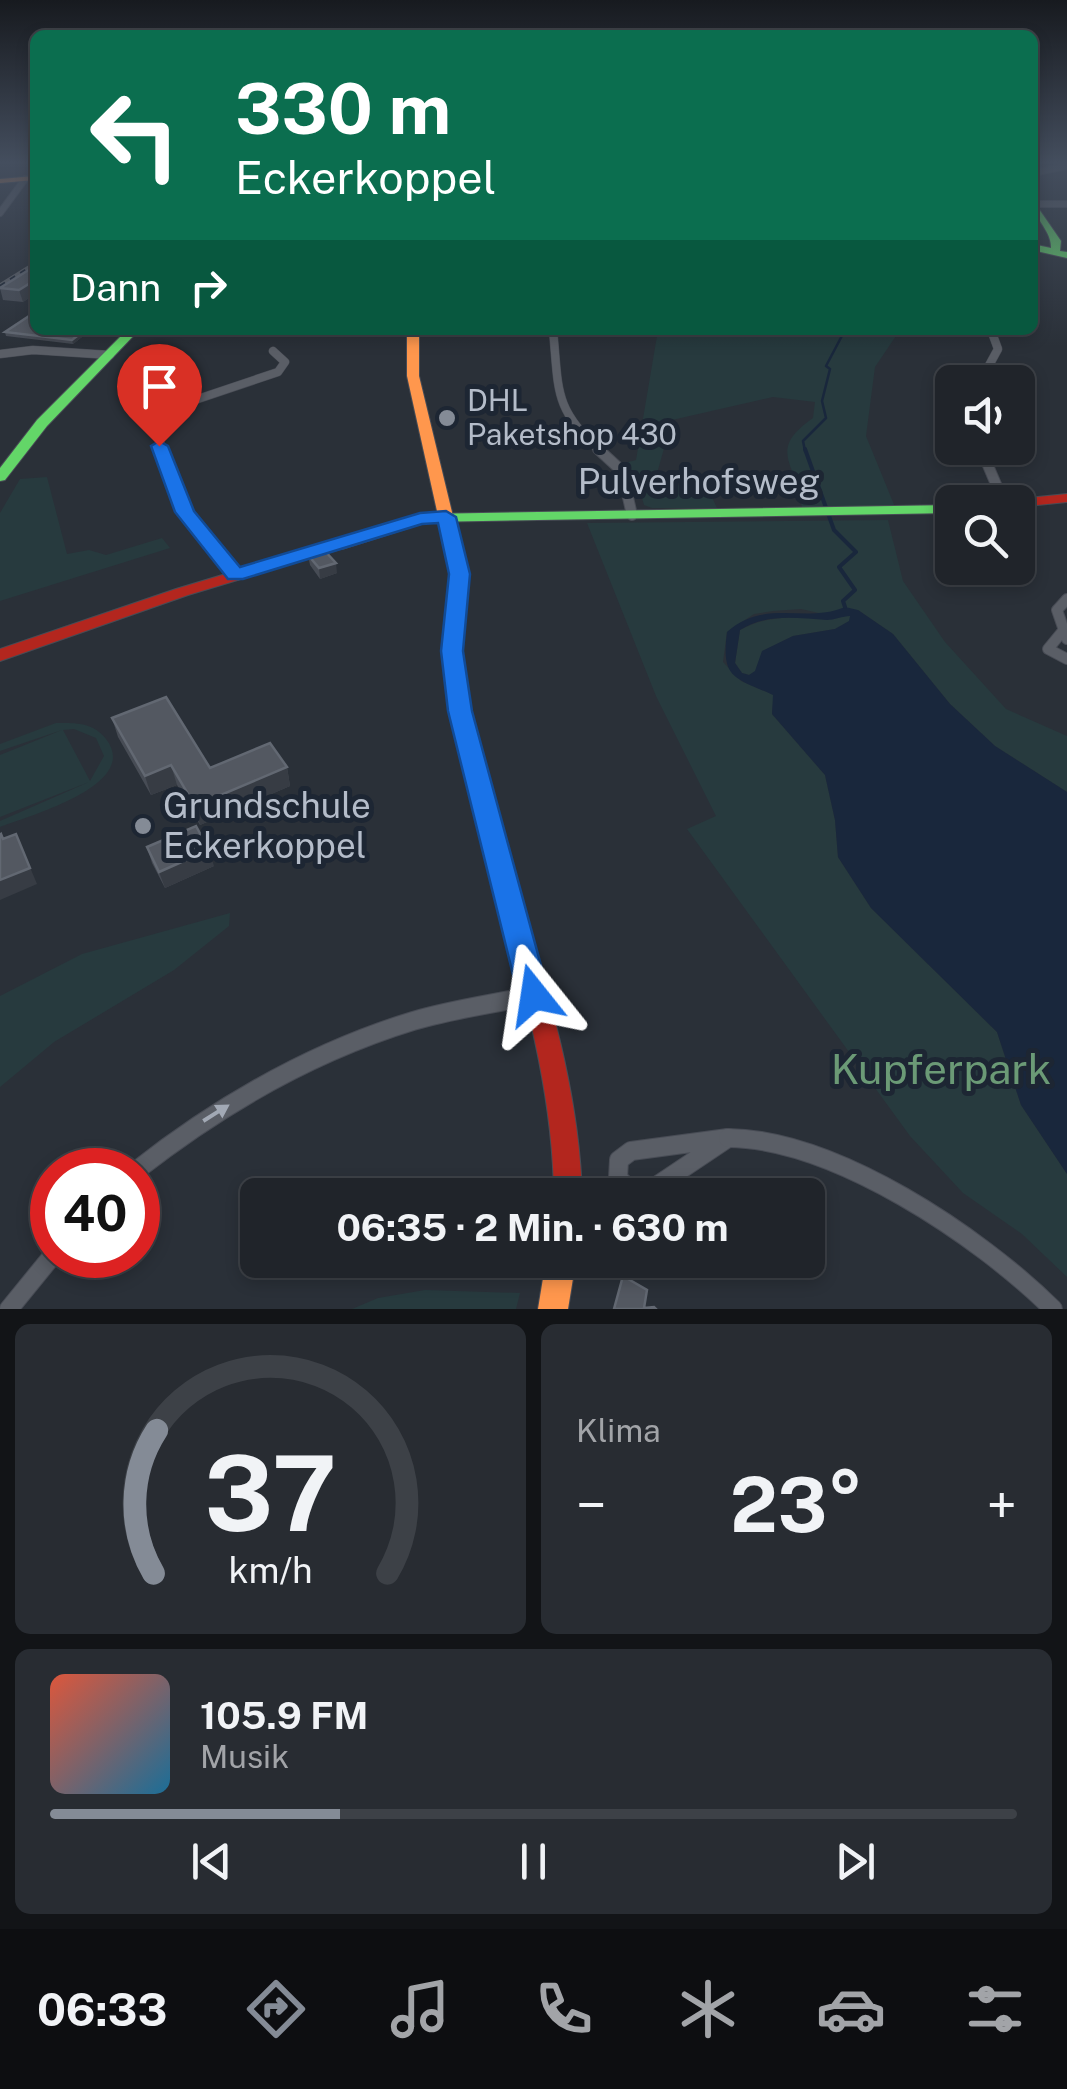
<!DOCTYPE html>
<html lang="de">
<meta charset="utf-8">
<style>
:root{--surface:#20242a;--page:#282c32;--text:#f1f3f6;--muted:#a2a4a8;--line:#3d4147;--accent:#848b96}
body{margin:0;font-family:"Public Sans",sans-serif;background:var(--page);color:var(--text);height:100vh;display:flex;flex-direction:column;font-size:38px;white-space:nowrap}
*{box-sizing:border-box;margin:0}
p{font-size:32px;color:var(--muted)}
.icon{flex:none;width:55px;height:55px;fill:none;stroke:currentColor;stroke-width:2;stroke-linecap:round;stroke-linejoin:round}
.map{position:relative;height:1309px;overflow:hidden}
.panel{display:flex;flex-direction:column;gap:15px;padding:15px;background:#121417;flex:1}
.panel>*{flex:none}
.guide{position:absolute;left:30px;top:30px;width:1008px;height:305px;border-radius:15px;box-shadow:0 5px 15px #0003,0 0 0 2px var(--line);background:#0b6e4f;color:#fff;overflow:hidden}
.controls{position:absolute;left:935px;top:365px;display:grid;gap:20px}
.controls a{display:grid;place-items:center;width:100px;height:100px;border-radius:15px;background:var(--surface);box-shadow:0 5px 15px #0003,0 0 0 2px var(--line);font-size:50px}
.speed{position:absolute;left:30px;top:1148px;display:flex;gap:20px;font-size:50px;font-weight:700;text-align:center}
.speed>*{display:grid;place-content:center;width:130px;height:130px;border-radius:50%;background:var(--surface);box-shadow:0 5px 15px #0003,0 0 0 2px var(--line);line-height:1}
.speed .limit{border:15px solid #d22;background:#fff;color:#111}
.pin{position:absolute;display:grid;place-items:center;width:85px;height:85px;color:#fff;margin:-102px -42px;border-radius:50% 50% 50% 0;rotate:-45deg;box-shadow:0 0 10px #0007}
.pin .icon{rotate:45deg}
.me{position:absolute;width:110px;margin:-55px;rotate:345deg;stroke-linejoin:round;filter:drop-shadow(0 0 8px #0008)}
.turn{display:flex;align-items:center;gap:35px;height:210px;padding:0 40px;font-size:45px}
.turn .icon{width:130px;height:130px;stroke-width:2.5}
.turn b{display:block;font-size:70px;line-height:85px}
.then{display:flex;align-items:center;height:95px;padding:0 40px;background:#0003;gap:20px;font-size:38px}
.big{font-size:75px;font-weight:700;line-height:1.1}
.panel .card{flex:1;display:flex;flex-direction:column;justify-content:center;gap:15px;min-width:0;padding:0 35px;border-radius:15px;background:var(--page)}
.panel .dial{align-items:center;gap:0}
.dial svg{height:260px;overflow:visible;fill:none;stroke:var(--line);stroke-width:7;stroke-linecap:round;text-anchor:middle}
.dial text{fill:var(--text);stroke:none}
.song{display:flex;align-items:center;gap:30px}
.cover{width:120px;height:120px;border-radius:15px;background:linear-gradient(135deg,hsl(10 70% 55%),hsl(200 70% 35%))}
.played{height:10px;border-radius:5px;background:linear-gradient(90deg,var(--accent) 30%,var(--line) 30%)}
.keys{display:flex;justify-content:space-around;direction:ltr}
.heat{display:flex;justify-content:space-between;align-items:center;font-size:55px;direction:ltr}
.panel .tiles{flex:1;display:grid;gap:15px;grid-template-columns:1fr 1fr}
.card:last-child{grid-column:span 2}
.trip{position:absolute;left:240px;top:1178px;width:585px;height:100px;border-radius:15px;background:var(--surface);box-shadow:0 5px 15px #0003,0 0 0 2px var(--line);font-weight:700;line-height:100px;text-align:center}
.menu{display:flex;height:160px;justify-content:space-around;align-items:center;background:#0d0e11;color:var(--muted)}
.menu .icon{width:70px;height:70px}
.menu .on{color:var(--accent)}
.menu b{font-size:45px;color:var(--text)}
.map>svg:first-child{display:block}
.green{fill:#273a3e;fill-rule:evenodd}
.water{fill:#19273c;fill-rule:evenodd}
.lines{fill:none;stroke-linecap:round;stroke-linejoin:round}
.stream-far1{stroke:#19273c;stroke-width:2.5}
.stream{stroke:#19273c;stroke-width:4}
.street-far3-casing{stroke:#484c55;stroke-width:8}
.street-far2-casing{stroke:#484c55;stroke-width:9}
.street-far1-casing{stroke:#484c55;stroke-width:12}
.street-casing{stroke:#484c55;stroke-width:20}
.fast-casing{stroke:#484c55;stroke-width:2}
.slow-casing{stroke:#484c55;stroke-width:2}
.jam-casing{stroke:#484c55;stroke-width:2}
.street-far3{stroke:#5a5e66;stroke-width:6}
.street-far2{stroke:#5a5e66;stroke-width:8}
.street-far1{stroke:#5a5e66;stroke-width:10}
.street{stroke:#5a5e66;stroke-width:18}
.fast{fill:#63d668;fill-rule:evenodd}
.slow{fill:#ff974d;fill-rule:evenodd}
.jam{fill:#b3261e;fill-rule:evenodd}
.rail-casing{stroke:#595d64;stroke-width:5}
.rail{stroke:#1d2633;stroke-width:2.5;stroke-dasharray:6;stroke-linecap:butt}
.wall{fill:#474c55}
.shaded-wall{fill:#373c44}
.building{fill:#535861;stroke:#626872;stroke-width:2.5}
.oneway{fill:#a2a9b5}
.route{fill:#1a73e8;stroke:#114b97;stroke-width:2.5}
.poi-dot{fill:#848b96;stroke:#1d2633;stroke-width:4}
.labels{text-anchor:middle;stroke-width:10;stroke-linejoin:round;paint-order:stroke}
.far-poi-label{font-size:30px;fill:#b4bcc9;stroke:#1d2633;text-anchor:start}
.street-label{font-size:35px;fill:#b4bcc9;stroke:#1d2633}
.poi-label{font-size:35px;fill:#b4bcc9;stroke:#1d2633;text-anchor:start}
.near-park-label{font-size:42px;fill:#6b9a76;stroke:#1d2633}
</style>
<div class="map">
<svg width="1067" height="1309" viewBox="0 0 1067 1309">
<rect width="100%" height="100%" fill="#2a3038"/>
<!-- green -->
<g class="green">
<path d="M658 330H900L875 367 866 436 895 507 802 508C797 462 766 451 813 418L815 402 773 397 672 420 656 477 676 485 708 489 717 508H652L644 505 638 483 625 463 636 460Z"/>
<polygon points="47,477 67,554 89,550 106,555 162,538 170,548 0,601 0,513 20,479"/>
<polygon points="888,520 903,581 945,642 1006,709 1067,736 1067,792 995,746 950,704 893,634 858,610 828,615 801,609 773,611 754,614 727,632 723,662 741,681 774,695 772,714 825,775 835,820 838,857 871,908 997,1032 1021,1105 1067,1174 1067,1277 1022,1234 963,1193 910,1136 687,829 716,816 656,696 587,523"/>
<path d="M850 615V621L835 629 793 636 763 651 755 672 749 675 742 673 735 663 740 630C774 610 813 622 850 615Z"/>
<path d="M56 723C75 723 93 722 106 739 142 785 28 816 0 827V821L89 782 0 817V755L62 730 0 751V744ZM74 729 96 738 104 756 90 781 63 730Z"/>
<polygon points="230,913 229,926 174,970 54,1042 0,1087 0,996 82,954"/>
<polygon points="425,1290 520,1293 516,1309 352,1309 378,1298"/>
</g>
<!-- water -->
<path class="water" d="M845 607 858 610 893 634 950 704 995 746 1067 792V1174L1021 1105 997 1032 871 908 838 857 835 820 825 775 772 714 773 695C734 677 721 679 727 632 764 598 806 624 845 607ZM850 616 849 621 835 629 793 636 762 651 755 671 749 675 742 673 735 663 740 630C767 613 796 618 827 620 834 620 843 616 850 616Z"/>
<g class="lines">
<!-- stream-far1 -->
<polyline class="stream-far1" points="805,451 803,441 826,418 822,401 830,369 826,366 845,330"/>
<!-- stream -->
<polyline class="stream" points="805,449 834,530 856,552 839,567 855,590 843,601 845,607"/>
<!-- street-far3 casing -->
<g class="street-far3-casing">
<g id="street-far3">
<polyline points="1032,173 1067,166"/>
<polyline points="1035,204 1067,204"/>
<polyline points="0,213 25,179"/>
</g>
</g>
<!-- street-far2 casing -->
<g class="street-far2-casing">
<g id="street-far2">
<path d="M553 330C559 390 553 408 600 451"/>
<polyline points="0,354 33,350 110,355"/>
<polyline points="980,382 998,349 991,330"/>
<polyline points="163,451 153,422 174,407 278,372 285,362 273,351"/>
</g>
</g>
<!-- street-far1 casing -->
<g class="street-far1-casing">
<g id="street-far1">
<polyline points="163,449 185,512 236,575"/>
<polyline points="598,449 622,471 632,515"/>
<polyline points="981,449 998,489 1010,502"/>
<polyline points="1067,599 1057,610 1067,639"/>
<polyline points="1062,632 1048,649 1067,659"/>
</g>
</g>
<!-- street casing -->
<g class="street-casing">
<g id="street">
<polygon points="728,1138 646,1193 630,1190 618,1178 619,1160 631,1151"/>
<path d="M728 1138C835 1139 979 1236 1053 1309"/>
<path d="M137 1170C220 1105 312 1052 413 1021 453 1009 494 1004 534 995"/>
<polyline points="9,1309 53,1255"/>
</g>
</g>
<!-- fast casing -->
<g class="fast-casing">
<g id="fast">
<path d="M1032 199 1061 241 1060 251 1067 252V258L1032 250V244L1051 248C1052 230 1032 218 1032 199Z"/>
<polygon points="127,330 139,330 47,426 5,480 0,481 0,468 37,420"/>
<polygon points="952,505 952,513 427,522 342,549 334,544 337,541 426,514"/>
</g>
</g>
<!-- slow casing -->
<g class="slow-casing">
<g id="slow">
<polygon points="35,176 35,180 0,183 0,179"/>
<polygon points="407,330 419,330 419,376 467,574 461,651 469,711 520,894 517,900 509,903 501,900 498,894 451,711 443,651 451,574 407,376"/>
<polygon points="546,1260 576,1260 568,1309 538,1309"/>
</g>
</g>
<!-- jam casing -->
<g class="jam-casing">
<g id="jam">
<polygon points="1067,494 1067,502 1018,507 1018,502 1011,502 1018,499"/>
<polygon points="342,539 347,541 350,544 347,547 188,595 0,661 0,649 176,589"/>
<path d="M509 885 517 888 520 894C548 994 579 1091 582 1195H554C553 1091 524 994 498 894L501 888Z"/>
</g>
</g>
<!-- street-far3 -->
<use href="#street-far3" class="street-far3"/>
<!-- street-far2 -->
<use href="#street-far2" class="street-far2"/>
<!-- street-far1 -->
<use href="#street-far1" class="street-far1"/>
<!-- street -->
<use href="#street" class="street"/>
<!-- fast -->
<use href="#fast" class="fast"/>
<!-- slow -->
<use href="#slow" class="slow"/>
<!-- jam -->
<use href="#jam" class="jam"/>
<!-- rail casing -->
<g class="rail-casing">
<polyline id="rail" points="0,286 35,264"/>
</g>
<!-- rail -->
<use href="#rail" class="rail"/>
</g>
<!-- wall -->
<g class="wall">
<polygon points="35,266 35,294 23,302 3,300 0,288"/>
<polygon points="91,330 73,344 6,336 5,332"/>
<polygon points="308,555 337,573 320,579 310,565"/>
<polygon points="112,718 210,768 287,767 290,786 200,825 177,785 151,795 118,737"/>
<polygon points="147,847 214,866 165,888 152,863"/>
</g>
<!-- shaded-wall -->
<g class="shaded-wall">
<polygon points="35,280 35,294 23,302 19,290"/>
<polygon points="85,330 91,330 73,344 72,340"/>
<polygon points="336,563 337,573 320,579 319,568"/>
<polygon points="171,765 177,785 151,795 145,776"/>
<polygon points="287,767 290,786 200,825 195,806"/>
<polygon points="16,834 37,884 0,900 0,880"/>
<polygon points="209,850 214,866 165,888 159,872"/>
</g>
<!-- building -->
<g class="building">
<polygon points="35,266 35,280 19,290 0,288"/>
<polygon points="35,312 35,330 85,330 72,340 5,332"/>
<polygon points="324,550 336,563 319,568 308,555"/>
<polygon points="166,697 210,768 270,743 287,767 195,806 171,765 145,776 112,718"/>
<polygon points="196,826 209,850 159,872 147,847"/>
<polygon points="1,834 3,839 16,834 30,868 0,880 0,835"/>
<polygon points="623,1276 647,1290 644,1308 654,1307 656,1309 614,1309"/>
</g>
<!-- one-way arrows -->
<defs><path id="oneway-solid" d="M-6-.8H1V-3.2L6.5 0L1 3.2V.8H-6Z" transform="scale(2.5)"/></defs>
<use class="oneway" href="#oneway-solid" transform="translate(216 1113) rotate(-32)"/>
<!-- sky -->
<linearGradient id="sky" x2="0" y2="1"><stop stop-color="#171a1f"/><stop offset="0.47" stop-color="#444e5e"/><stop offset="1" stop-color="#444e5e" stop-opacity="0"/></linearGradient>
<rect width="1067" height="346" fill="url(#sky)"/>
<!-- route -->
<polygon class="route" points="159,441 168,446 194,511 240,567 420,513 446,511 456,517 470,574 463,651 472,711 549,995 545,1004 534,1008 523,1004 518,995 448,711 441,651 449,574 438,523 422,524 243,579 228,579 175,512 151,446"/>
<!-- markers -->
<g class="poi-dot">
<circle cx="447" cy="418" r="10"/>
<circle cx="143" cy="826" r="10"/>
</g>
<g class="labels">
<!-- far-poi labels -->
<g class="far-poi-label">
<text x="467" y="411">DHL<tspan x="467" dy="34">Paketshop 430</tspan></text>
</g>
<!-- street labels -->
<g class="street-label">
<text x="699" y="494">Pulverhofsweg</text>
</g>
<!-- poi labels -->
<g class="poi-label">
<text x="163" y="818">Grundschule<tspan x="163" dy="40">Eckerkoppel</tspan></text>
</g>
<!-- near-park labels -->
<g class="near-park-label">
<text x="941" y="1084">Kupferpark</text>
</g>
</g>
</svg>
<div class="controls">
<a><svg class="icon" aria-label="sound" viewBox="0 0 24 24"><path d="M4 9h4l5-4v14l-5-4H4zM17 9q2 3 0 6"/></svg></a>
<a><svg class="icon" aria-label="search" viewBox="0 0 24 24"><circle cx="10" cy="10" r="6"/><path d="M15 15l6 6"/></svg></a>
</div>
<div class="speed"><div class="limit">40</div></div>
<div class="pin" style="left:159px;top:446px;background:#d93025"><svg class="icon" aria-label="arrive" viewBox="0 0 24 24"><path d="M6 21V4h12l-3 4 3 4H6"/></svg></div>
<svg class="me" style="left:534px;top:995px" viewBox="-20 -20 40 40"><path d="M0-17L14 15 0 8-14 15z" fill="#1a73e8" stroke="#fff" stroke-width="4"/></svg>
<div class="trip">06:35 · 2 Min. · 630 m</div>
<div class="guide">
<div class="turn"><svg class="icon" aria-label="left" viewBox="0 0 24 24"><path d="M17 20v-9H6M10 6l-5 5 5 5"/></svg><div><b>330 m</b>Eckerkoppel</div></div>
<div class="then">Dann<svg class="icon" aria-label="right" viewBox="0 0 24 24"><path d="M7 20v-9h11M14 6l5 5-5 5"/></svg></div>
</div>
</div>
<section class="panel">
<div class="tiles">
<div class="card dial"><svg viewBox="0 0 100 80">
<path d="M14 69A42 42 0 1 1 86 69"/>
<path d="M14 69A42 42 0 0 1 15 25" stroke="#848b96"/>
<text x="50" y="56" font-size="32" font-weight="700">37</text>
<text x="50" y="72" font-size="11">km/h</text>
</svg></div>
<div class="card"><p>Klima</p>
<div class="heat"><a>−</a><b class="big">23°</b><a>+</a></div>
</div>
<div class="card">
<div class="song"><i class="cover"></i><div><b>105.9 FM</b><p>Musik</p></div></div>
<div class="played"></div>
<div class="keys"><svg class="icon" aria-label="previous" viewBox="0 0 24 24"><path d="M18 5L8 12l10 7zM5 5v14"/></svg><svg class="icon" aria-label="pause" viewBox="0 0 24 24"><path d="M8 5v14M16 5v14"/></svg><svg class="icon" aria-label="next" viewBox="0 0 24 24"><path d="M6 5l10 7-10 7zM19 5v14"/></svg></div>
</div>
</div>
</section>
<nav class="menu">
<b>06:33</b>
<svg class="icon on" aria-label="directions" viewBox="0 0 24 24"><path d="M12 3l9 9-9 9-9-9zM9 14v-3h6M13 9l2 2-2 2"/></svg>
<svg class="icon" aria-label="music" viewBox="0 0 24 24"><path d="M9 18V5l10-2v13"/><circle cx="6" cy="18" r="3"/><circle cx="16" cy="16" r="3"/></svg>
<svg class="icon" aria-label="phone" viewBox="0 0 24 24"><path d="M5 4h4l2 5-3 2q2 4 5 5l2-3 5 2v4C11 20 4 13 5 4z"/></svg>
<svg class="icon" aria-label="climate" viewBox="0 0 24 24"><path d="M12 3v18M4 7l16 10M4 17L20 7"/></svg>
<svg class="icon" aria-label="car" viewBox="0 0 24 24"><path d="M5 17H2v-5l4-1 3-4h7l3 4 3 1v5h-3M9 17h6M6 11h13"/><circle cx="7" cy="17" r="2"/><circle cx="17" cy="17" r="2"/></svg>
<svg class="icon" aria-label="filters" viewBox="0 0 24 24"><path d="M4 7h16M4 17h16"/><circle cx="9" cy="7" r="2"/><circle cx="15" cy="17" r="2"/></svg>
</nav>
